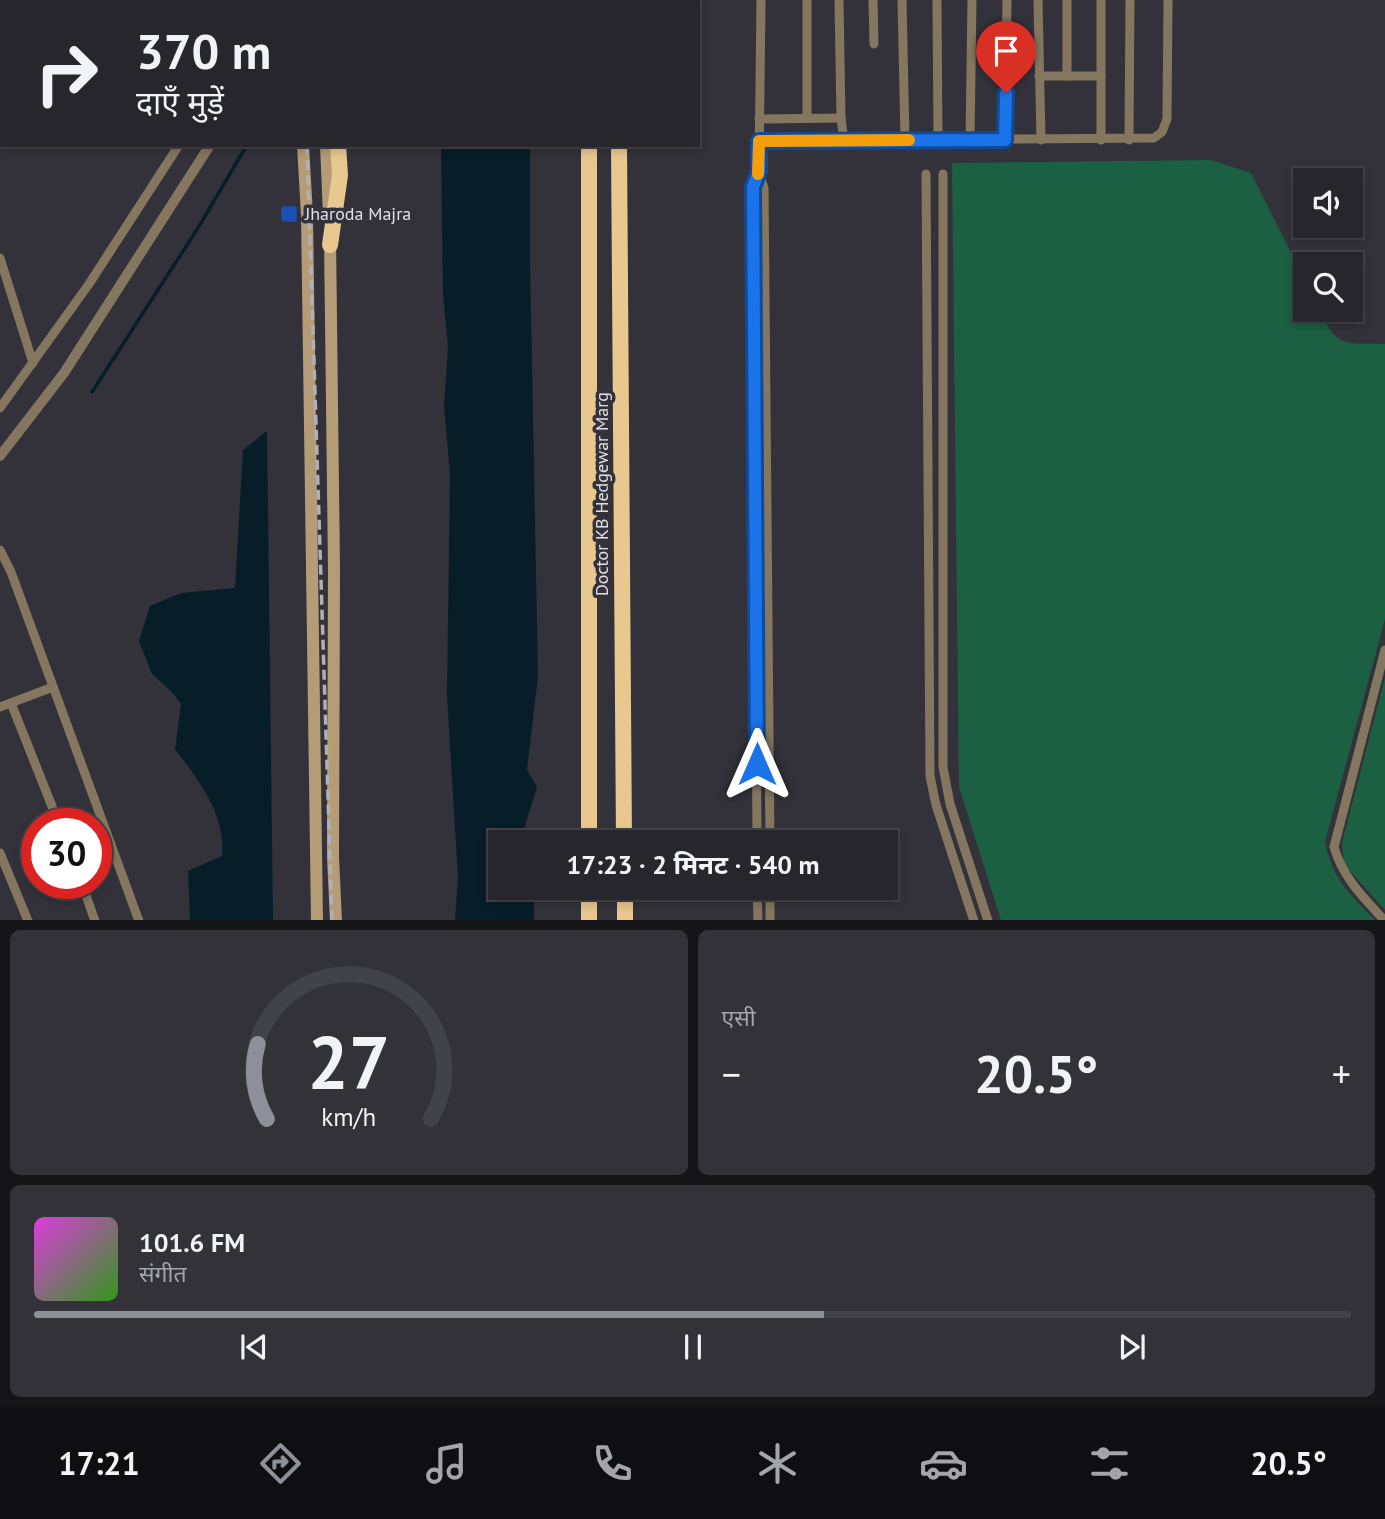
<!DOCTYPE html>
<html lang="hi">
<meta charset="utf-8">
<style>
:root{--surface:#26262c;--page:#323238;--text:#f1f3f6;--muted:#a4a5a9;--line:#424348;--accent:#8c9099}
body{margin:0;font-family:"PT Sans","Noto Sans Devanagari",sans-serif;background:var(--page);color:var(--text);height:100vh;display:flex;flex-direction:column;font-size:26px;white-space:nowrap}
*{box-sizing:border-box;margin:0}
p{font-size:23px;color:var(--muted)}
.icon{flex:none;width:38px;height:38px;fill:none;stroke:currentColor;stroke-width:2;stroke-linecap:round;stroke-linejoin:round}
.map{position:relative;height:920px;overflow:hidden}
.drawer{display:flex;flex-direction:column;gap:10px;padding:10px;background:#151518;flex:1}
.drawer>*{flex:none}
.guide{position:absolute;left:0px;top:0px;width:700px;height:147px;box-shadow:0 4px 10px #0003,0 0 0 2px var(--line);background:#26262c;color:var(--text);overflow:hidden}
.buttons{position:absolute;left:1293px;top:168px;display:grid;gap:14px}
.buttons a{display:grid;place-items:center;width:70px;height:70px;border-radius:0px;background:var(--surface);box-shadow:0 4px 10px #0003,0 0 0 2px var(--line);font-size:35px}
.speed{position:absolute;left:21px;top:808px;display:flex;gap:14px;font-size:35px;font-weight:700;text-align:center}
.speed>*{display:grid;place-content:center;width:91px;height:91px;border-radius:50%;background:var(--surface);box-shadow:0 4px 10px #0003,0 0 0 2px var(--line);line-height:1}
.speed .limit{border:10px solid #d22;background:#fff;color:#111}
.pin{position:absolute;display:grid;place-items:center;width:60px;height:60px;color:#fff;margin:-72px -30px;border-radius:50% 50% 50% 0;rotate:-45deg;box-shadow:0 0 7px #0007}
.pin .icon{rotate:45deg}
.me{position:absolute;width:77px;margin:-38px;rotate:0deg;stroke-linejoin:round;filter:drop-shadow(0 0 5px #0008)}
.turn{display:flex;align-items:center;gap:24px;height:147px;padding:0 21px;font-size:32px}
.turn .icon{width:91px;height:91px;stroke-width:2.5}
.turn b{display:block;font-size:49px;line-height:60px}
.big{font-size:52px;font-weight:700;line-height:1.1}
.drawer .card{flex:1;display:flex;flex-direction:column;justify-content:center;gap:10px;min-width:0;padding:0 24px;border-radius:10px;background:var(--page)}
.drawer .dial{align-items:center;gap:0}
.dial svg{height:182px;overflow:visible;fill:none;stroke:var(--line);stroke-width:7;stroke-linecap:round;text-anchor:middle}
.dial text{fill:var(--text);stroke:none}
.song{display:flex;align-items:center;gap:21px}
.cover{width:84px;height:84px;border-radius:10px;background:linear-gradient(135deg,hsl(300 70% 55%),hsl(110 70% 35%))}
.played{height:7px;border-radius:4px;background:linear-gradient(90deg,var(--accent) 60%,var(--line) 60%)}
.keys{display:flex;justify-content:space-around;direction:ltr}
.heat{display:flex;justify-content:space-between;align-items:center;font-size:38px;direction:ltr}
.drawer .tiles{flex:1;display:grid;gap:10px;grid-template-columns:1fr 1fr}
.card:last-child{grid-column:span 2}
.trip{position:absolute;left:488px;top:830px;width:410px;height:70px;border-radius:0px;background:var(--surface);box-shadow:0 4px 10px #0003,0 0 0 2px var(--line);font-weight:700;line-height:70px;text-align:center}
.tab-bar{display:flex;height:112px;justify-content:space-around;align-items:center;background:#0f0f12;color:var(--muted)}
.tab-bar .icon{width:49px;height:49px}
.tab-bar .active{color:var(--accent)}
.tab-bar b{font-size:32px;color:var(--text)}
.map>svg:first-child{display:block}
.green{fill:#1c6043}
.water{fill:#071d28}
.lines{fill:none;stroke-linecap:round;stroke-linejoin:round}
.stream{stroke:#071d28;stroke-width:3.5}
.minor{stroke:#85775f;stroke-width:9}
.tertiary{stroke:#85775f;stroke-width:10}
.secondary{stroke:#b49d76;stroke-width:12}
.trunk{stroke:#e8c88e;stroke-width:16}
.rail{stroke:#b1b0b6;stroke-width:3.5;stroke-dasharray:10 5;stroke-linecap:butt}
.route-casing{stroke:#114b97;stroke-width:18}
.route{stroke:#1a73e8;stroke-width:12}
.slow{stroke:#f59e0b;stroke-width:12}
.transit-dot{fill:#1a4fb4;stroke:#33323a;stroke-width:2.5}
.labels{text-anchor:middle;stroke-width:7;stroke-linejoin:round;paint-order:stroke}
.poi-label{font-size:18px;fill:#e0dfe4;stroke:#33323a;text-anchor:start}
.street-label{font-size:18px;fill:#e0dfe4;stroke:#33323a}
</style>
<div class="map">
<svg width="1385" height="921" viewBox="0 0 1385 921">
<rect width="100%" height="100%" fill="#33323a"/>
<!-- green -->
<g class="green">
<path d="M1211 160 1251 173 1305 281 1306 310H1319C1338 349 1344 343 1385 344V619L1325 842C1333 880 1349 893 1375 920H1001L959 787 952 163Z"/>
<polygon points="1385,677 1385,910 1344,864 1342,843"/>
</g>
<!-- water -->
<g class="water">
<polygon points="441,145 530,145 530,263 538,676 527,770 537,787 523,832 526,842 500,842 500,887 534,887 534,920 455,920 458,878 447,695 450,474 444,406 448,346 443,295"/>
<path d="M267 431 273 920H190L188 871 222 856C226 814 199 781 175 749L181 704 171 691 152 674 139 641 150 606 181 593 235 588 243 450Z"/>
</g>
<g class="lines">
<!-- stream -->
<polyline class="stream" points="92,392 198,228 247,145"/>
<!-- minor -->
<g class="minor">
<polyline points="21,0 22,2"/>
<polyline points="807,0 807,118"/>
<polyline points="839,0 841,118 844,141"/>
<polyline points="873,0 874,44"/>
<polyline points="902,0 905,140"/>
<polyline points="937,0 938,140"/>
<polyline points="1038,0 1041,140"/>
<polyline points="1067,0 1067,76"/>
<polyline points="0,2 7,0"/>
<polyline points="111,2 116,0"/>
<polyline points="198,2 201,0"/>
<polyline points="0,43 2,42"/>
<polyline points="1039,76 1101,76"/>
<polyline points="0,83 2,83"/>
<polyline points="759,119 841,118"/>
<polyline points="970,140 972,0"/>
<polyline points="1005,140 1007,0"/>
<polyline points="1101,140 1101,0"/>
<polyline points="1129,140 1130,0"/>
<polyline points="759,141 1154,138 1162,132 1167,119 1168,0"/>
<polyline points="759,172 764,188 770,842"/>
<polyline points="926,174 930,776 936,805 974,921"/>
<polyline points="943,174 943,767 950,804 988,921"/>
<polyline points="0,258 33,363"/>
<polyline points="0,408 89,284 179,145"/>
<polyline points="0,550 11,572 139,921"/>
<polyline points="11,703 59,824"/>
<polyline points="0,707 53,687"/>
<polyline points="757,842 753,187 759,171 761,0"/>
<polyline points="0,853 28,921"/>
<polyline points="82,884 95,921"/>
<polyline points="757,887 758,921"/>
<polyline points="770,887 770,921"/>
<path d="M1385 921C1363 897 1343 878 1334 847L1385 650"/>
</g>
<!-- tertiary -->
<polyline class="tertiary" points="0,456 64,373 210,145"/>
<!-- secondary -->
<g class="secondary">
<polyline points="295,0 295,2"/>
<polyline points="314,0 314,2"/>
<polyline points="303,145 307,215 317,921"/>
<polyline points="326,145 329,215"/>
<polyline points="330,237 334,570 333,857 336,921"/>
</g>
<!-- trunk -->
<g class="trunk">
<polyline points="332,0 332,2"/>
<polyline points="588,0 588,2"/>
<polyline points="621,2 621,0"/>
<polyline points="589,145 589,842"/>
<polyline points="619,145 624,842"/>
<polyline points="330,245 340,175 338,145"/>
<polyline points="589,887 589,921"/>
<polyline points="625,887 625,921"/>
</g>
<!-- rail -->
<g class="rail">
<polyline points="302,0 302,2"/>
<polyline points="307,145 332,921"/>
</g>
</g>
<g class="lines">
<!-- route casing -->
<g class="route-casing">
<polyline id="route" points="757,764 753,187 759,171 759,141 1005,140 1006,93"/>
</g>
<!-- route -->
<use href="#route" class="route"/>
<!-- slow -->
<polyline class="slow" points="758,174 759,141 909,140"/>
</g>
<!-- markers -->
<rect class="transit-dot" x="280" y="205" width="18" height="18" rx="3.5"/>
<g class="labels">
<!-- poi labels -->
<g class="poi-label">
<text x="305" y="220">Jharoda Majra</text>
</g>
<!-- street labels -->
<g class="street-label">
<text transform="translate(602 494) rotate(-90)" y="6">Doctor KB Hedgewar Marg</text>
</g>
</g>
</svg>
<div class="buttons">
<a><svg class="icon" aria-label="sound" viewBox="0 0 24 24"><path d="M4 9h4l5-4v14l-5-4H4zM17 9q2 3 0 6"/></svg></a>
<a><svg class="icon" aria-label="search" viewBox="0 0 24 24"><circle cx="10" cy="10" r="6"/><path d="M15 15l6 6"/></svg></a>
</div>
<div class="speed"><div class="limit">30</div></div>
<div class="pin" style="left:1006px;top:93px;background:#d93025"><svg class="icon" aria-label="arrive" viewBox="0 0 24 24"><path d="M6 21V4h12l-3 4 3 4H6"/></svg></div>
<svg class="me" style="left:757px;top:764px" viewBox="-20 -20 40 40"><path d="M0-17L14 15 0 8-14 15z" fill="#1a73e8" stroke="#fff" stroke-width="4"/></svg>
<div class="trip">17:23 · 2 मिनट · 540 m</div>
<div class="guide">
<div class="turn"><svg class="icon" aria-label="right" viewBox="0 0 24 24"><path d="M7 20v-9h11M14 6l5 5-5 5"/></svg><div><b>370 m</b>दाएँ मुड़ें</div></div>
</div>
</div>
<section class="drawer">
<div class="tiles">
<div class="card dial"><svg viewBox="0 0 100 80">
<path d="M14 69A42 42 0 1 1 86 69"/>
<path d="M14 69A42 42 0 0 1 10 36" stroke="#8c9099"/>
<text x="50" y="56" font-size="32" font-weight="700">27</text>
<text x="50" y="72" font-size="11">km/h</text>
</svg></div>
<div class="card"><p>एसी</p>
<div class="heat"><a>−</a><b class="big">20.5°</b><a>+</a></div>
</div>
<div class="card">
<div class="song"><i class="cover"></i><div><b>101.6 FM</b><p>संगीत</p></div></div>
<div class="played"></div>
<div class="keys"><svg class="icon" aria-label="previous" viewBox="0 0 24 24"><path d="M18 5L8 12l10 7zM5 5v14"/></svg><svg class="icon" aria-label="pause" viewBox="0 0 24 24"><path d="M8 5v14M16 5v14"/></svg><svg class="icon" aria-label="next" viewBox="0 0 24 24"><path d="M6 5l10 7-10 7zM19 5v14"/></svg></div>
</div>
</div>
</section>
<nav class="tab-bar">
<b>17:21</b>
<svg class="icon active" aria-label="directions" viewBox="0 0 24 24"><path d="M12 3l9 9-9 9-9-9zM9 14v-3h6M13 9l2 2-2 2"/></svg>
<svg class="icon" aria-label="music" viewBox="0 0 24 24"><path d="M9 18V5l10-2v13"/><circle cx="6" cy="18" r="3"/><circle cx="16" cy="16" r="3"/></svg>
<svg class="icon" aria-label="phone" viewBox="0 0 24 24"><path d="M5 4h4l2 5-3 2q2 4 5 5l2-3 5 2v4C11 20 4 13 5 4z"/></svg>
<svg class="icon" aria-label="climate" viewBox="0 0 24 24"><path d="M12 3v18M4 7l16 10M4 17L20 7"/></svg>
<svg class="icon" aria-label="car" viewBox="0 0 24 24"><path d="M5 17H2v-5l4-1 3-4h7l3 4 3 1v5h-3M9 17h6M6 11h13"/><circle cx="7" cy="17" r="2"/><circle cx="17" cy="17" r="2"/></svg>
<svg class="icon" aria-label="filters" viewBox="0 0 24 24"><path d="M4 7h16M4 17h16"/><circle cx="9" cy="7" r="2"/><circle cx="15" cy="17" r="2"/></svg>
<b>20.5°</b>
</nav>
